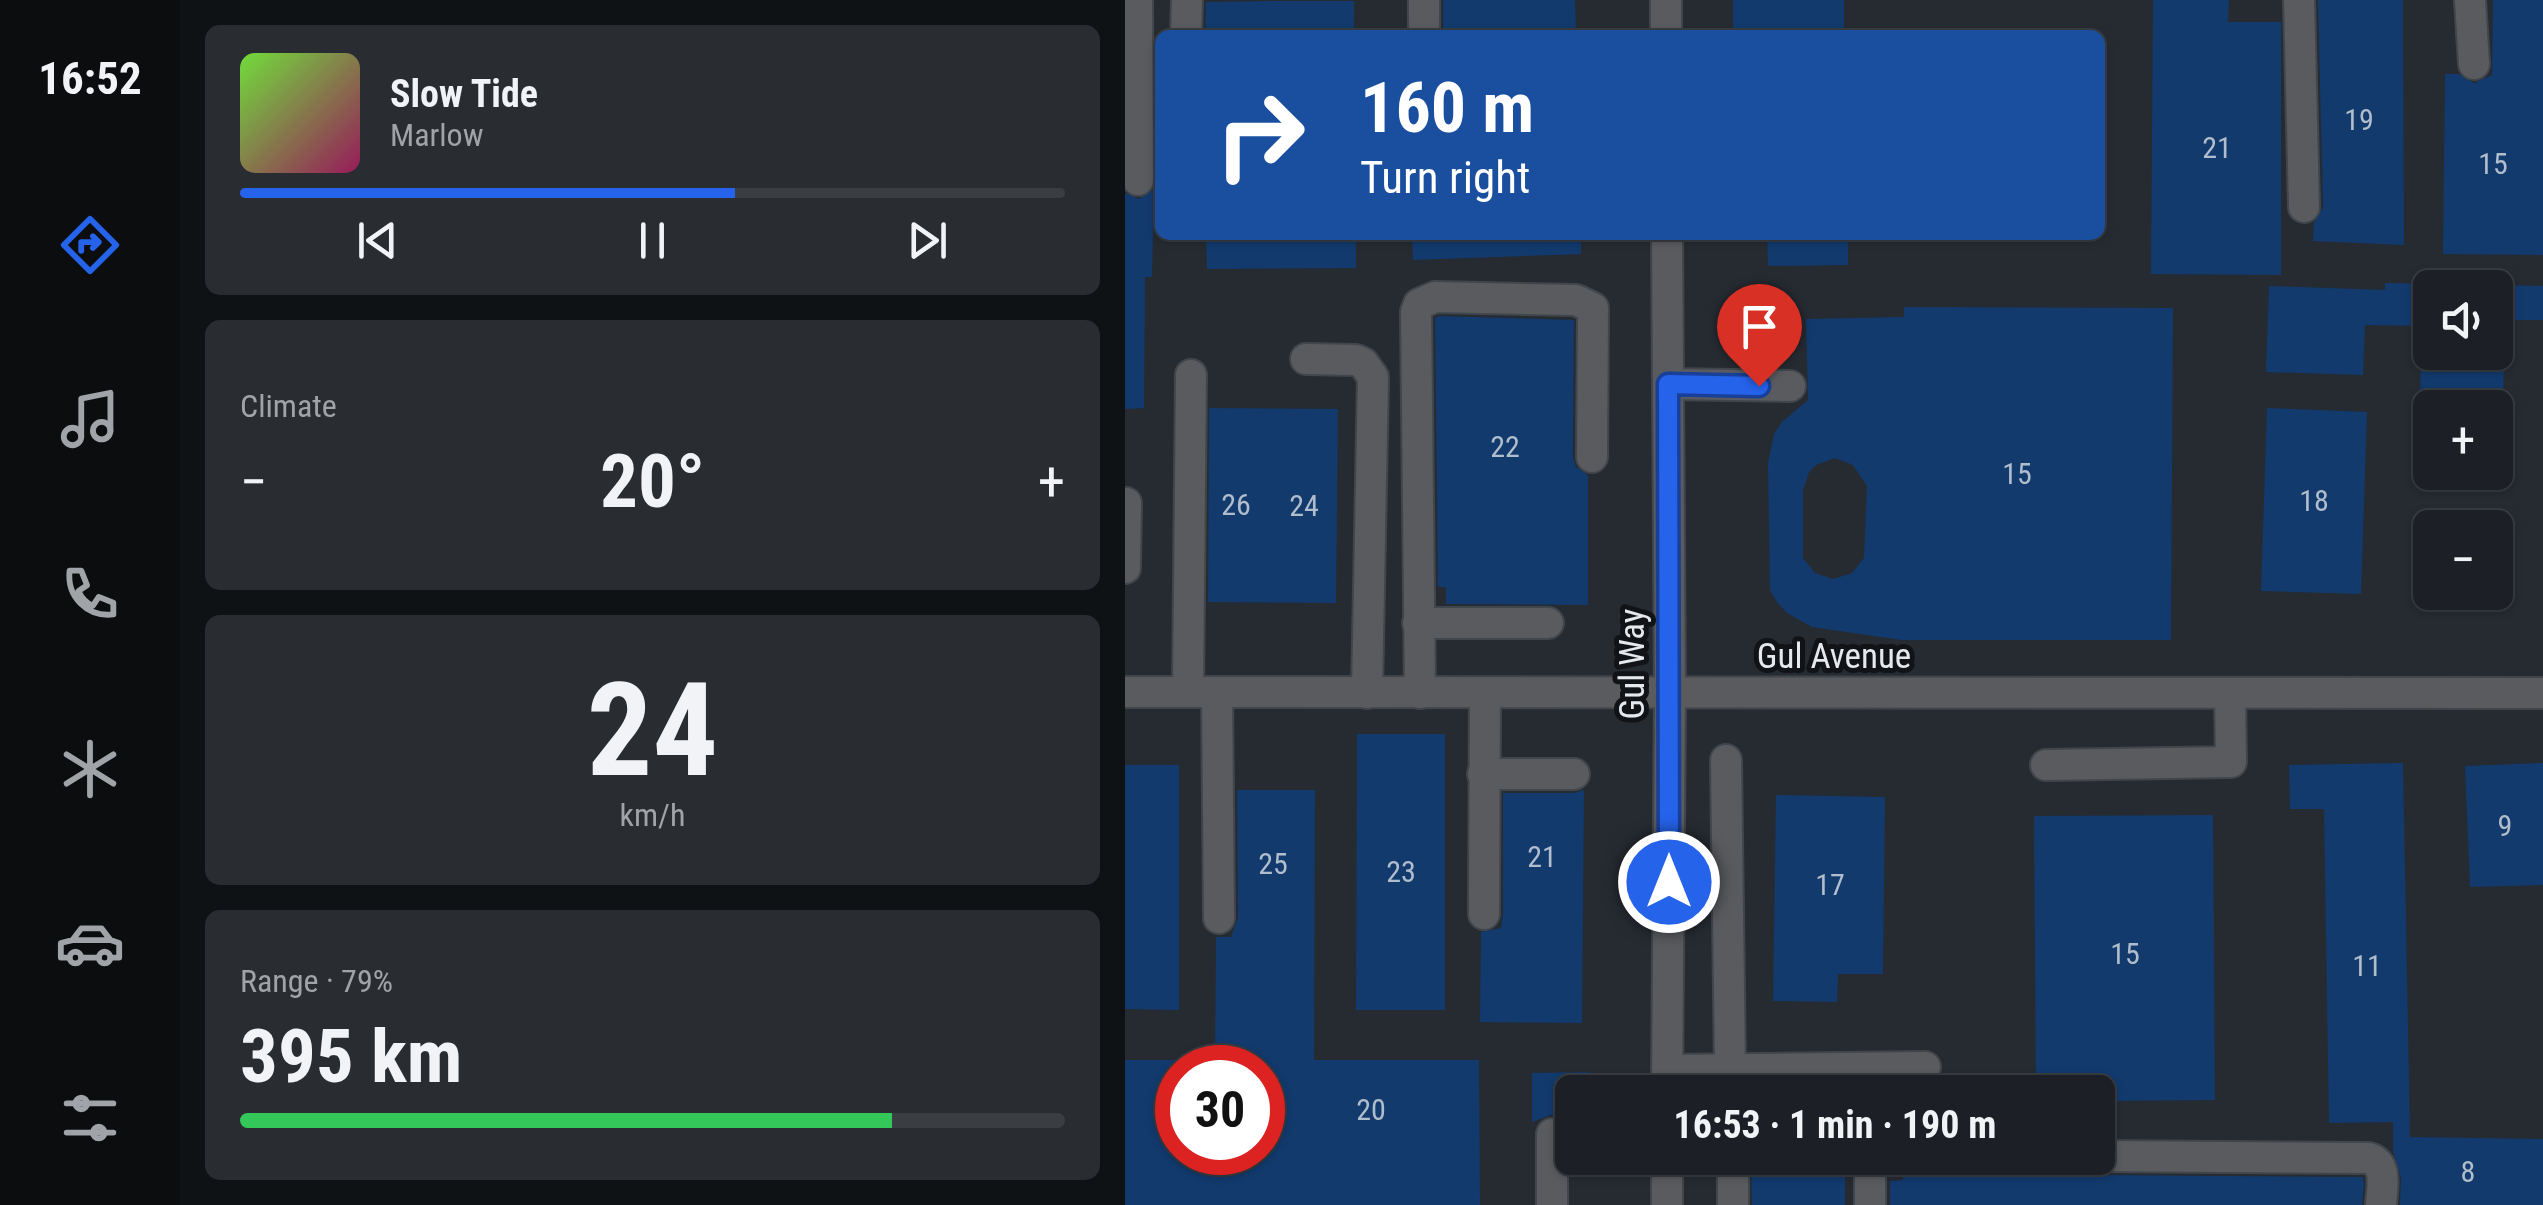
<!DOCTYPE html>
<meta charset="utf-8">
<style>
:root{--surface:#1c2026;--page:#292d32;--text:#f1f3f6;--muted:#a0a3a7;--line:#3a3e43;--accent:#2563eb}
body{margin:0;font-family:"Roboto Condensed",sans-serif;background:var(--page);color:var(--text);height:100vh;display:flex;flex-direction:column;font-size:38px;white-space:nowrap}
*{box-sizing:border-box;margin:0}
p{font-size:32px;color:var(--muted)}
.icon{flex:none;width:55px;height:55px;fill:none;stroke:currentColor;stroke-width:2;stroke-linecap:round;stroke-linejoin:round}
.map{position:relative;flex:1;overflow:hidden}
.panel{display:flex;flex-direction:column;gap:25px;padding:25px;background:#0f1215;width:945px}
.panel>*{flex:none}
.guide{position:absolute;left:30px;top:30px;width:950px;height:210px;border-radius:15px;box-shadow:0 2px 8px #0004,0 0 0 2px var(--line);background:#1a4fa0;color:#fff;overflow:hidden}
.buttons{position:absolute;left:1288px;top:270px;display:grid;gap:20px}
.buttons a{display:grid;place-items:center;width:100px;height:100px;border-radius:15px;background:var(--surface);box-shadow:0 2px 8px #0004,0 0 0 2px var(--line);font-size:50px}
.speed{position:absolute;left:30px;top:1045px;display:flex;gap:20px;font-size:50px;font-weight:700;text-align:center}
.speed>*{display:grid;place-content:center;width:130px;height:130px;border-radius:50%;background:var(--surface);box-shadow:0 2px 8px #0004,0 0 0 2px var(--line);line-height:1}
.speed .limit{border:15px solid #d22;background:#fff;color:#111}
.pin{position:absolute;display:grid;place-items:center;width:85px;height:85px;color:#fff;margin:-102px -42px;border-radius:50% 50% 50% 0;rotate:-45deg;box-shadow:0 0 10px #0007}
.pin .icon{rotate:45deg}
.me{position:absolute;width:110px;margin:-55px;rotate:0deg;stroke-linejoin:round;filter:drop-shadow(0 0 8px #0008)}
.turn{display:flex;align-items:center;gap:35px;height:210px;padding:0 40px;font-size:45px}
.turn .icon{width:130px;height:130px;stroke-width:2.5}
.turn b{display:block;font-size:70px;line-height:85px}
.big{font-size:75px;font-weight:700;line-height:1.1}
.panel .widget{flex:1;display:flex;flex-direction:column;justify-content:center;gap:15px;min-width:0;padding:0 35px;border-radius:15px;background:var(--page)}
.panel .dial{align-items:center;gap:0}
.dial b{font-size:130px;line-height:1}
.song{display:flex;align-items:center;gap:30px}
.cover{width:120px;height:120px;border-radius:15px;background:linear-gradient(135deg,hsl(100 70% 55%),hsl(330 70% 35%))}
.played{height:10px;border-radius:5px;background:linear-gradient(90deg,var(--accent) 60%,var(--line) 60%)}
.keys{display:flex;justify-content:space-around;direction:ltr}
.heat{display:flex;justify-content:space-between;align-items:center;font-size:55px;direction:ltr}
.charge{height:15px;border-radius:8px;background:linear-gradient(90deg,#34c759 79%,var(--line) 0)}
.trip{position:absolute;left:430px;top:1075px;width:560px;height:100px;border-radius:15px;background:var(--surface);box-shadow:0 2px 8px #0004,0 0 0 2px var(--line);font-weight:700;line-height:100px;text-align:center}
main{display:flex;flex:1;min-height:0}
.dock{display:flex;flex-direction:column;width:180px;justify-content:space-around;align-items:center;background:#0b0d0f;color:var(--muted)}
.dock .icon{width:70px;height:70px}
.dock .active{color:var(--accent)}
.dock b{font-size:45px;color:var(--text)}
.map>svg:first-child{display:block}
.building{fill:#123a6d;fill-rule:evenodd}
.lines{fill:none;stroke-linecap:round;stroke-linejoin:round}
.minor-casing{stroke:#41464c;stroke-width:34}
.minor{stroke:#595b5f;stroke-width:30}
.route-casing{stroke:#184099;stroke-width:25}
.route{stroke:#2563eb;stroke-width:18}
.labels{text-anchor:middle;stroke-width:10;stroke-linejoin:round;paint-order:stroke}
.number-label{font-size:30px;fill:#b0bdcd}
.street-label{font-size:35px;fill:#e5e9ed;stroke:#111316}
</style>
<main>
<nav class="dock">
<b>16:52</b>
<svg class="icon active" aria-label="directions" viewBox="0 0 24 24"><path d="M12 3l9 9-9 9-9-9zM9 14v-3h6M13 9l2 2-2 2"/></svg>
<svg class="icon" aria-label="music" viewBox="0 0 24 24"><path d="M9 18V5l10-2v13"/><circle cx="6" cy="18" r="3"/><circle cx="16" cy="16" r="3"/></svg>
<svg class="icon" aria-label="phone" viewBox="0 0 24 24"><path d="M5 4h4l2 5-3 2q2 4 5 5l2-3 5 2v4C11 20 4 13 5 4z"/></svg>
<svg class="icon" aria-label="climate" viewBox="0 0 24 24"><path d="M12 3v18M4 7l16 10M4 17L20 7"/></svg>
<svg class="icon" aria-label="car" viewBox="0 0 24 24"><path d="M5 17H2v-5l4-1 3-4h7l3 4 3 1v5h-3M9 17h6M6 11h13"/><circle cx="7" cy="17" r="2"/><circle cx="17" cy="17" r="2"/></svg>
<svg class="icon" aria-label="filters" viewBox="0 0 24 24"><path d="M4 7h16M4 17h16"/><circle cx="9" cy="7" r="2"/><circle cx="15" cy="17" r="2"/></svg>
</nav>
<section class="panel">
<div class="widget">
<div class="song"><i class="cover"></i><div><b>Slow Tide</b><p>Marlow</p></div></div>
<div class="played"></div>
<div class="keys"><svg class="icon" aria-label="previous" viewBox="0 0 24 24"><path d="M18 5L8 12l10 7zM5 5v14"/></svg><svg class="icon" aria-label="pause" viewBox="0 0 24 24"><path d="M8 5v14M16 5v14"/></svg><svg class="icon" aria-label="next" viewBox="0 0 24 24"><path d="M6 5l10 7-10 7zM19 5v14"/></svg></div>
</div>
<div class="widget"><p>Climate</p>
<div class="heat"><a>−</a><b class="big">20°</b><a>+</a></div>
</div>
<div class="widget dial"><b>24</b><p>km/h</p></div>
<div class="widget"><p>Range · 79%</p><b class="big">395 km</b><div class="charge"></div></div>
</section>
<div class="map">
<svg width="1418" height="1205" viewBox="0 0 1418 1205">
<rect width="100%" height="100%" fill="#262b32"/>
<!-- building -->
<g class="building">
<polygon points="318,0 450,0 451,35 318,35"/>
<rect x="608" y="0" width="111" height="35"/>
<polygon points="1028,0 1104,0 1103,22 1156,22 1156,275 1026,274"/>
<polygon points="1193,0 1278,0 1279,245 1188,241 1189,223 1198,207"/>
<polygon points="1368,0 1418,0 1418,255 1318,254 1320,74 1334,74 1349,83 1367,75"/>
<polygon points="147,1 229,1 229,35 80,35 81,2"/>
<polygon points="29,189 27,277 20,277 19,408 0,409 0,193 14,199"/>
<polygon points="81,235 231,235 231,268 82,269"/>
<polygon points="287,235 456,235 456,254 288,260"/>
<polygon points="642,235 723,235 723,265 643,266"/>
<polygon points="1260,283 1305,284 1305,326 1240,325 1238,375 1141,372 1144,286 1260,290"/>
<polygon points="1370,285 1418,286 1418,320 1370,320"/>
<path d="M779 307 1048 308 1046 640H776L687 627 662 613 652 602 645 590 643 463 649 434 657 422 683 400 681 319 779 317ZM710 458 728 465 742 486 739 558 727 573 708 579 690 573 678 558V490L684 472 691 465Z"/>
<polygon points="314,316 449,320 448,457 451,467 463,475 463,605 321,604 321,587 313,587 310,318"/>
<polygon points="1296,352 1379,352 1378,408 1295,408"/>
<polygon points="84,408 213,409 211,603 83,602"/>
<polygon points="1142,408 1242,412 1236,594 1136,591"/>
<polygon points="232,734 320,734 320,1010 231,1010"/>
<polygon points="1278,763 1285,1137 1418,1139 1418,1205 1275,1205 1276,1177 1268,1152 1268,1122 1204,1123 1199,809 1165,809 1164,765"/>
<polygon points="1418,763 1418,885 1345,887 1340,766"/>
<polygon points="0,765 54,765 54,1010 0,1009"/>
<polygon points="112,790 190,790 189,1060 354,1060 355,1205 0,1205 0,1060 52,1060 52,1152 138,1152 138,1068 90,1068 91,937 106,937 113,918"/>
<polygon points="459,790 457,1023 355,1022 356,932 376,928 378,914 378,793 449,793"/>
<polygon points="651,795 760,797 758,974 713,974 712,1002 648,1001"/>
<polygon points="1088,815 1090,1100 972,1101 972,1092 911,1092 909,816"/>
<polygon points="465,1072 465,1092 448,1092 448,1121 426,1115 407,1122 407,1073"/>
<polygon points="626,1165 720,1167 720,1205 627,1205"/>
<polygon points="778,1167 960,1170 972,1175 1238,1177 1239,1184 1237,1205 765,1205 765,1181 778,1180"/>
</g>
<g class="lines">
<!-- minor casing -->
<g class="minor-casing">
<g id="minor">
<polyline points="12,0 13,180"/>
<polyline points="299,0 299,35"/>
<polyline points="541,0 541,35"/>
<polyline points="1174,0 1179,207"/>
<polyline points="1345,0 1349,64"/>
<polyline points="61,35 62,0"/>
<polyline points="181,359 231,360 238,363 248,377 242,693"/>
<polyline points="543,384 665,386"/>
<polyline points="0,568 1,503"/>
<polyline points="293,623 423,623"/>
<polyline points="0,692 1418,693"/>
<polyline points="63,692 66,375"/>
<polyline points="92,693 94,918"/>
<polyline points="295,693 291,312 294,304 310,297 451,300 468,308 467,457"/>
<polyline points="601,760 605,1069"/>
<polyline points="921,765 1106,762 1105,694"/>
<polyline points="358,774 449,774"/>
<polyline points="359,914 360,693"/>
<polyline points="542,1070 800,1067"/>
<polyline points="542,1092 545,694 542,235"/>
<polyline points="427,1134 427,1205"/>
<path d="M972 1156 1244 1158C1263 1164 1257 1188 1256 1205"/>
<polyline points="542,1158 542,1205"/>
<polyline points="608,1170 608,1205"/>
<polyline points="745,1205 745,1166 749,1158"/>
</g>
</g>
<!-- minor -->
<use href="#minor" class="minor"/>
</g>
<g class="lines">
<!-- route casing -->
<g class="route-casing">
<polyline id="route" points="544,882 543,384 634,386"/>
</g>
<!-- route -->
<use href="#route" class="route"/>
</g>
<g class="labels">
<!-- number labels -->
<g class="number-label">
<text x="1234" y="130">19</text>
<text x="1092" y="158">21</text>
<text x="1368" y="174">15</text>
<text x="380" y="457">22</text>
<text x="892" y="484">15</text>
<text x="1189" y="511">18</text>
<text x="111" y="515">26</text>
<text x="179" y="516">24</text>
<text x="1380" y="836">9</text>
<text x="417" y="867">21</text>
<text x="148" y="874">25</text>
<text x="276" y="882">23</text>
<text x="705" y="895">17</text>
<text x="1000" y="964">15</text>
<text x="1242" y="976">11</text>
<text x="246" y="1120">20</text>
<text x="1343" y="1182">8</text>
</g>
<!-- street labels -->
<g class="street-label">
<text x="709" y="668">Gul Avenue</text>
<text transform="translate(507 664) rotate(-90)" y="12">Gul Way</text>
</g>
</g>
</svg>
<div class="buttons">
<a><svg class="icon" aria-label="sound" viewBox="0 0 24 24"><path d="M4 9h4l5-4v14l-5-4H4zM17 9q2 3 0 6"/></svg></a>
<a>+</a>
<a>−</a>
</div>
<div class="speed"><div class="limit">30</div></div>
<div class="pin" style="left:634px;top:386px;background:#d93025"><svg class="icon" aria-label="arrive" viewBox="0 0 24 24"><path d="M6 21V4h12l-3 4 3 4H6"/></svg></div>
<svg class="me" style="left:544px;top:882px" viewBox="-20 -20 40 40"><circle r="17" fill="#2563eb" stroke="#fff" stroke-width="3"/><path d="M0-11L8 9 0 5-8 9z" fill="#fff"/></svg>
<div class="trip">16:53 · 1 min · 190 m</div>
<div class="guide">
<div class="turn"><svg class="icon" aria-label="right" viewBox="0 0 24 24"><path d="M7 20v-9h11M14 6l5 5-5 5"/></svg><div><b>160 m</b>Turn right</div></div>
</div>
</div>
</main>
